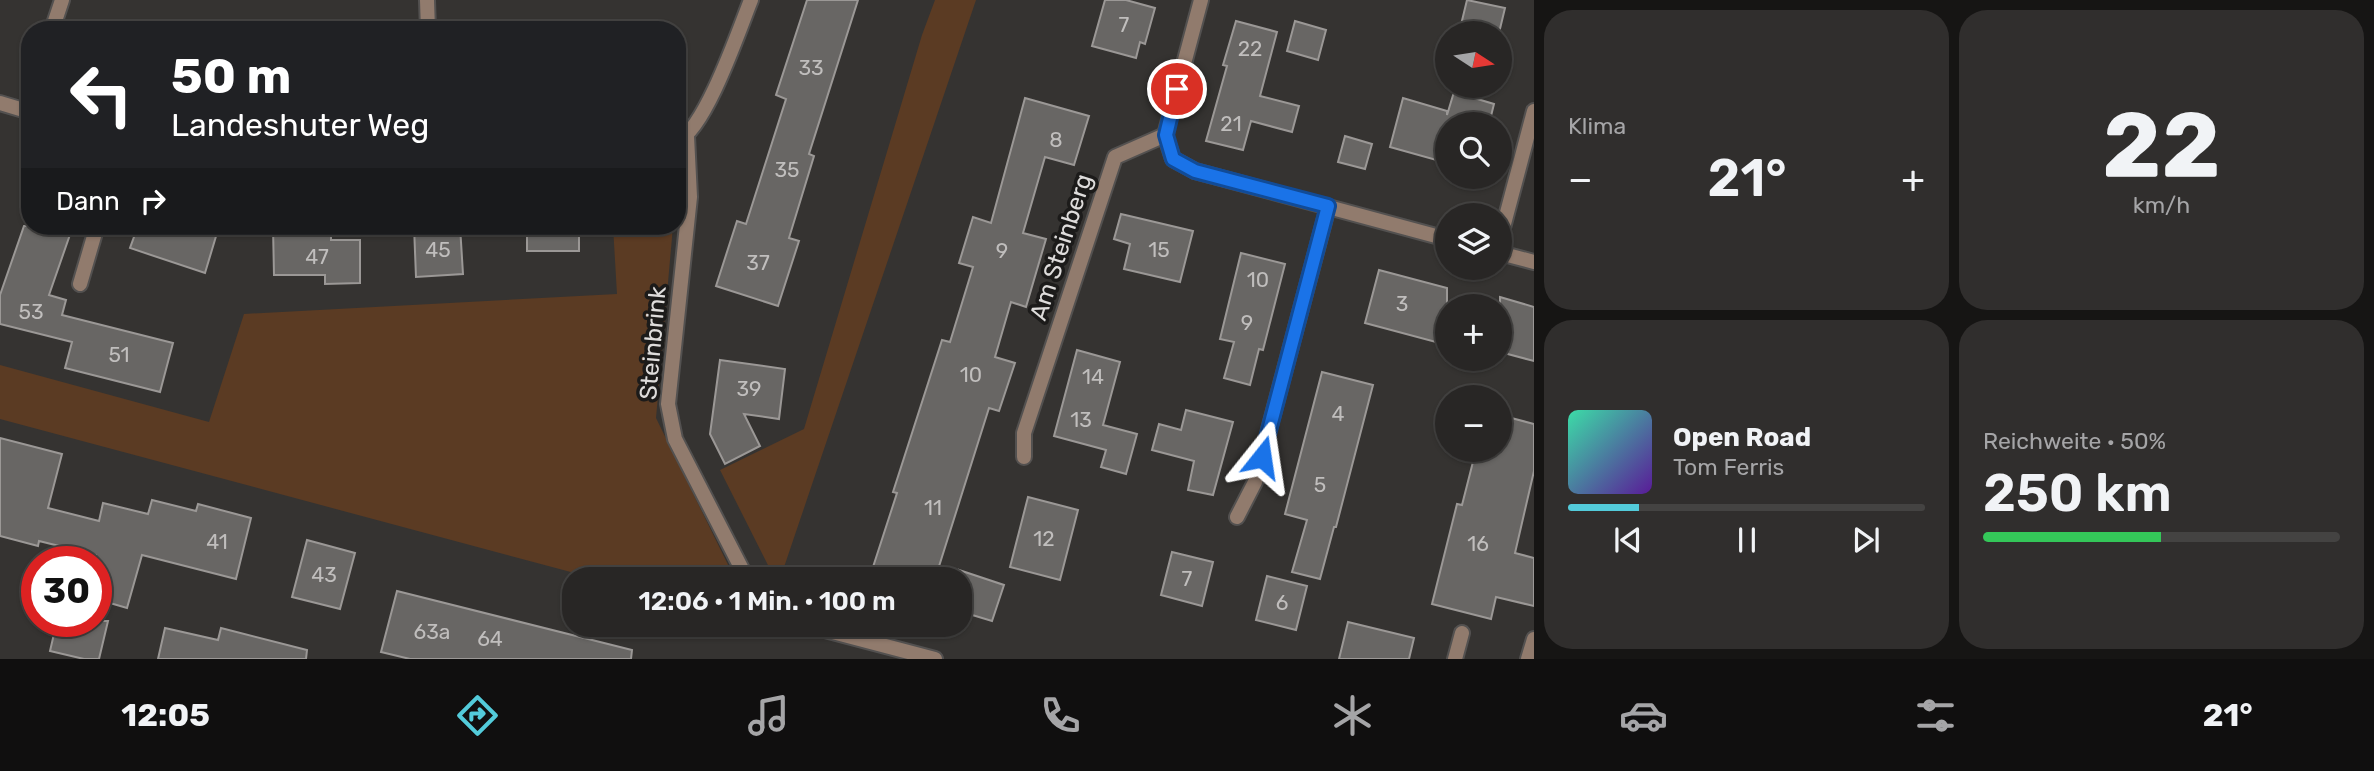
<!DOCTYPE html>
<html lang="de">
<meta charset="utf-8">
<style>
:root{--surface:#282625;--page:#302e2d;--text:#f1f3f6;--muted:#a5a5a7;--line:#444342;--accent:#53cbda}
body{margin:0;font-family:Rubik,sans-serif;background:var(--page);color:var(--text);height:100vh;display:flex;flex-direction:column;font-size:26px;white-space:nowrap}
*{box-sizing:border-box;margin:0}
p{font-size:23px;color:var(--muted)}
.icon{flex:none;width:38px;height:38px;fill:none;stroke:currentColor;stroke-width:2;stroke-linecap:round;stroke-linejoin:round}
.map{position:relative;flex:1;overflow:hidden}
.panel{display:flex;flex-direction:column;gap:10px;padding:10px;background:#161514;width:840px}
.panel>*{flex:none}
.hud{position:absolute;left:21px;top:21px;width:665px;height:214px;border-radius:28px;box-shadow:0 2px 5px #0004,0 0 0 2px var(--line);background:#202124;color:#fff;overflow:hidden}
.needle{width:46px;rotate:102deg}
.fabs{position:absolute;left:1435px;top:21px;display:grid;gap:14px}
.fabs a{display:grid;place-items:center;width:77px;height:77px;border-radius:50%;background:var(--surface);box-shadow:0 2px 5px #0004,0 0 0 2px var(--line);font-size:35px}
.speed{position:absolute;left:21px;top:546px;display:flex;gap:14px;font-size:35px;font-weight:700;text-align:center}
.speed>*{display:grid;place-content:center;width:91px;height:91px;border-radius:50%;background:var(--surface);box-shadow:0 2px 5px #0004,0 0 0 2px var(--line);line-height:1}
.speed .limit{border:10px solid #d22;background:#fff;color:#111}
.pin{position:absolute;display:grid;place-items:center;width:60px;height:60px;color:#fff;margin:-30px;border:4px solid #fff;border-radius:50%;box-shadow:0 2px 7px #0007}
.me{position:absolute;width:77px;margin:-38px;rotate:15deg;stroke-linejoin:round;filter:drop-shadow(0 0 5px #0008)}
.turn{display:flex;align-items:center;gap:24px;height:147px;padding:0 35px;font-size:32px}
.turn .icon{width:91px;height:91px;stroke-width:2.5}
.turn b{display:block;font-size:49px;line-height:60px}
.then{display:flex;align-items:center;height:66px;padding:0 35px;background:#0003;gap:14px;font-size:26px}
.big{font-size:52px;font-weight:600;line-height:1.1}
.panel .card{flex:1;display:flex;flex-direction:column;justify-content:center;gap:10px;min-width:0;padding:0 24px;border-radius:28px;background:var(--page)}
.panel .dial{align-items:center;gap:0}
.dial b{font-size:91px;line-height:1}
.song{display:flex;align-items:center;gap:21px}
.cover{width:84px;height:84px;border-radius:10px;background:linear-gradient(135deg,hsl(160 70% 55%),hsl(270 70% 35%))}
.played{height:7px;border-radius:4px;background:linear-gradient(90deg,var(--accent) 20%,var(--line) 20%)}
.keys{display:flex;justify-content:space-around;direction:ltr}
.heat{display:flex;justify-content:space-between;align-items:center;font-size:38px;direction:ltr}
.charge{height:10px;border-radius:5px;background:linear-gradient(90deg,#34c759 50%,var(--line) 0)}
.panel .tiles{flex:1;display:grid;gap:10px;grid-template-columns:repeat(2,1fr)}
.trip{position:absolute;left:562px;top:567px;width:410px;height:70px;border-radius:28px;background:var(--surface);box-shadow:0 2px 5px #0004,0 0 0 2px var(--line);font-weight:600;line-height:70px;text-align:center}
.tab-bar{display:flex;height:112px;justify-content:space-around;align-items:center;background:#100f0f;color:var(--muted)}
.tab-bar .icon{width:49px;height:49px}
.tab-bar .current{color:var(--accent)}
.tab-bar b{font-size:32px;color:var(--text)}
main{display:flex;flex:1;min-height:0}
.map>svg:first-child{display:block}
.green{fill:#5b3b23}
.building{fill:#686664;stroke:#9b9896;stroke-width:2}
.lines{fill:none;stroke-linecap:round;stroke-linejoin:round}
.service-casing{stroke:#535150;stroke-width:18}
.minor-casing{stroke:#535150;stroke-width:18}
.service{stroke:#917b6d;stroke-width:14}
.minor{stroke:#917b6d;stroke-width:14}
.route-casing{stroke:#114b97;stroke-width:18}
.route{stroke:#1a73e8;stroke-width:12}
.labels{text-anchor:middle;stroke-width:7;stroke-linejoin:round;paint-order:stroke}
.number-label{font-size:21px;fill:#c0bebd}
.street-label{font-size:24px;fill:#dedcdb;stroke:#1c1b1a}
</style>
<main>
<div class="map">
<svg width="1534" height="659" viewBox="0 0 1534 659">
<rect width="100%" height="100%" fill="#353331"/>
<!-- green -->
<g class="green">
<polygon points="935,0 976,0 780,579 775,579 720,470 804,429 922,35"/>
<polygon points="613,226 673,226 656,418 735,579 597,579 0,419 0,365 209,422 244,314 617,294"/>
</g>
<!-- building -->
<g class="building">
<polygon points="807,0 858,0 809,154 814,156 789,238 799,241 778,306 716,286 737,221 746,224 786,99 776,95"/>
<polygon points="1105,0 1126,0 1155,8 1145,44 1140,42 1136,58 1092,46"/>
<polygon points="1467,0 1505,8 1499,33 1459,33"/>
<polygon points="1236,21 1277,32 1260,96 1299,106 1292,132 1251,121 1243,150 1206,141 1227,66 1223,65"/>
<polygon points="1295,21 1326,30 1318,60 1287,51"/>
<polygon points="1454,92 1494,104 1489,124 1447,124 1447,163 1390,147 1403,98 1447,111 1447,115"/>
<polygon points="1025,98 1089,116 1074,165 1045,157 1023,233 1046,239 1026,307 1011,302 995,357 1015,363 999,411 989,408 935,579 913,579 873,567 897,493 893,492 942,340 950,342 973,267 959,263 973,217 991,223"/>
<polygon points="1345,136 1372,144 1365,169 1338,162"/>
<polygon points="1121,214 1193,231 1180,282 1124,269 1130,244 1114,239"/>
<polygon points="24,226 73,226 49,295 66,300 62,315 173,343 160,392 65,368 72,342 0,324 0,295"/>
<polygon points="138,226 191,226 217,233 205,273 130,248"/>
<polygon points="331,226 331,240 360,240 360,283 325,284 325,275 274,275 273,227"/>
<polygon points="414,226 460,226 463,274 416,277"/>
<rect x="527" y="226" width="52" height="25"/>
<polygon points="1241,253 1285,264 1263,350 1259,349 1250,385 1224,378 1234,342 1220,339"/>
<polygon points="1379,270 1447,288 1447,345 1365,323"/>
<polygon points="1500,297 1534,307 1534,361 1500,352"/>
<polygon points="1077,350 1120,362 1103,425 1137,434 1126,474 1101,467 1106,450 1054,436"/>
<polygon points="720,360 785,369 779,419 744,414 760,446 725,464 710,434"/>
<polygon points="1322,372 1373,385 1336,527 1334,527 1320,579 1292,572 1307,520 1285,514"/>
<polygon points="1186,410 1233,422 1213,495 1188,490 1194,461 1152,450 1159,424 1181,430"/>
<polygon points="1500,415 1534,424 1534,471 1515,553 1534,558 1534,606 1496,597 1491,619 1432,604 1457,504 1462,505 1476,450 1500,450"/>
<polygon points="0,438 62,454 48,508 99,521 103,503 148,514 152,500 196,511 198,504 251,518 236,579 142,555 127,608 96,599 96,555 39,541 38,546 0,536"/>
<polygon points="1028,497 1078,510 1060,580 1010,567"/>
<polygon points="307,540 355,553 340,609 292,597"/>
<polygon points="1172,552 1213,562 1202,606 1161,595"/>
<polygon points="959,570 1004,585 992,621 959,611"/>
<polygon points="1267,576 1307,586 1296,630 1256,620"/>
<polygon points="397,591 632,650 631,659 410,659 381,652"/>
<polygon points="57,621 108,621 99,659 84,659 50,651"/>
<polygon points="1348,622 1414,638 1409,659 1339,659"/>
<polygon points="165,628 218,640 221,628 307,650 306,659 158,659"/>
</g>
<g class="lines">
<!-- service casing -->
<g class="service-casing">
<g id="service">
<polyline points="80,284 97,226"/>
<polyline points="1455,659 1462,633"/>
<polyline points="1528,659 1534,639"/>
</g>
</g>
<!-- minor casing -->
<g class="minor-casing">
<g id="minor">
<polyline points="427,0 428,30"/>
<polyline points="52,30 62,0"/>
<polyline points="0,103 30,112"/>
<polyline points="25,111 30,96"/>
<polyline points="1165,135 1173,159 1195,171 1447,239"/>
<polyline points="1165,135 1201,0"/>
<polyline points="687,136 690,197 668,404 675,439 747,579"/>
<path d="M679 140C706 127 739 30 751 0"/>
<polyline points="1500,239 1534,111"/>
<polyline points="1500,253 1534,262"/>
<polyline points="1024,457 1024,433 1115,157 1165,135"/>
<polyline points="1237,517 1255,482 1328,207"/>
<polyline points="806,625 935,659"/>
</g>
</g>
<!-- service -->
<use href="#service" class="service"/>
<!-- minor -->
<use href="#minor" class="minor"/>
</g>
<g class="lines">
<!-- route casing -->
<g class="route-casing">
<polyline id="route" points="1177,89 1166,135 1173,159 1195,171 1328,206 1262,457"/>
</g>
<!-- route -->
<use href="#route" class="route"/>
</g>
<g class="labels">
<!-- number labels -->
<g class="number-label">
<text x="1124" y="32">7</text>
<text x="1250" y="56">22</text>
<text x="811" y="75">33</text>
<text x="1231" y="131">21</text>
<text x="1056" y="147">8</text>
<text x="787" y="177">35</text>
<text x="438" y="257">45</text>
<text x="1159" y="257">15</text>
<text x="1002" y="258">9</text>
<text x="317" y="264">47</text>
<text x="758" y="270">37</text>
<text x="1258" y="287">10</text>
<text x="1402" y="311">3</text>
<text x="31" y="319">53</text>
<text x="1247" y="330">9</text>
<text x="119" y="362">51</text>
<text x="971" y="382">10</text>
<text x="1093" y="384">14</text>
<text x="749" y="396">39</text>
<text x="1338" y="421">4</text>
<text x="1081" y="427">13</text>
<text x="1320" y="492">5</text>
<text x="933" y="515">11</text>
<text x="1044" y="546">12</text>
<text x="217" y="549">41</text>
<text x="1478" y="551">16</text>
<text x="324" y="582">43</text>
<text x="1187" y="586">7</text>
<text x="1282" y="610">6</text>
<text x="432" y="639">63a</text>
<text x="490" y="646">64</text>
</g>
<!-- street labels -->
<g class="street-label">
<text transform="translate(1061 247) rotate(-72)" y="8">Am Steinberg</text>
<text transform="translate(653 343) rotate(-85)" y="8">Steinbrink</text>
</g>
</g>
</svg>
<div class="fabs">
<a><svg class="needle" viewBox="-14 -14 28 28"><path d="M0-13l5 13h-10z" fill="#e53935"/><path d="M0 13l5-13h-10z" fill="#a5a5a7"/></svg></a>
<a><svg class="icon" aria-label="search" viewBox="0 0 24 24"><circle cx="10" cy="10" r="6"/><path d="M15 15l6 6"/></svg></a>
<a><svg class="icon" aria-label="layers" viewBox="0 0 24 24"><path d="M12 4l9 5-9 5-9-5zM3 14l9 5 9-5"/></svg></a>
<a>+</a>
<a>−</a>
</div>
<div class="speed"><div class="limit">30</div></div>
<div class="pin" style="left:1177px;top:89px;background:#d93025"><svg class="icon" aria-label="arrive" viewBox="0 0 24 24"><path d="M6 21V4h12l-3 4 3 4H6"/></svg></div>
<svg class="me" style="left:1262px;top:457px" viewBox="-20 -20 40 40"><path d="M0-17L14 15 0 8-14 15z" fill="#1a73e8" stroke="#fff" stroke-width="4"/></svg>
<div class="trip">12:06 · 1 Min. · 100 m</div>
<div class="hud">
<div class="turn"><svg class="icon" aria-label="left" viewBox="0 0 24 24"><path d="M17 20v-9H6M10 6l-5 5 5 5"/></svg><div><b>50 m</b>Landeshuter Weg</div></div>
<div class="then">Dann<svg class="icon" aria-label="right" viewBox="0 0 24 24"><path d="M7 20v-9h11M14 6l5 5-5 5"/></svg></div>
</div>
</div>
<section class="panel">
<div class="tiles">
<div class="card"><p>Klima</p>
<div class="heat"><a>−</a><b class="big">21°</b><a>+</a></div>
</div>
<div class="card dial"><b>22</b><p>km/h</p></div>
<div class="card">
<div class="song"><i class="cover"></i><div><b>Open Road</b><p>Tom Ferris</p></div></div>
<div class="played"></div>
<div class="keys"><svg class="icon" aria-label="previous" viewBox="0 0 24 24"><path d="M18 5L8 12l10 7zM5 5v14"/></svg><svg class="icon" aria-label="pause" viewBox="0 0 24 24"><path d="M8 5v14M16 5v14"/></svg><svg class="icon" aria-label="next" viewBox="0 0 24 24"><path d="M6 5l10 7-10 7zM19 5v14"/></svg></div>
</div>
<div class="card"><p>Reichweite · 50%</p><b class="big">250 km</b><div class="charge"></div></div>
</div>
</section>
</main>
<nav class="tab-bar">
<b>12:05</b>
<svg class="icon current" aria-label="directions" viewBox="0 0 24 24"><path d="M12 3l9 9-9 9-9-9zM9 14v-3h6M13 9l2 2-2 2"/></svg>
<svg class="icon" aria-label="music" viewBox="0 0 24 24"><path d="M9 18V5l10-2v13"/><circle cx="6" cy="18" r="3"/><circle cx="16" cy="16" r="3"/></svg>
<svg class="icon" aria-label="phone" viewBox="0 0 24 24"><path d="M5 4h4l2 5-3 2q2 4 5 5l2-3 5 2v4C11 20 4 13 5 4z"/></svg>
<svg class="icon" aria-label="climate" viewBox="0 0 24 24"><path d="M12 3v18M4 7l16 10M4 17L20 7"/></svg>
<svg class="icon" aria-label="car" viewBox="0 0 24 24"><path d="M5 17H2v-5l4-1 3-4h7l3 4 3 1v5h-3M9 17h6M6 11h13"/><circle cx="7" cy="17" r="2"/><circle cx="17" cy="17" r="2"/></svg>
<svg class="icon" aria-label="filters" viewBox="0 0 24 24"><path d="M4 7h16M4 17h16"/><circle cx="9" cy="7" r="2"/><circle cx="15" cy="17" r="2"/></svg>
<b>21°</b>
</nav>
